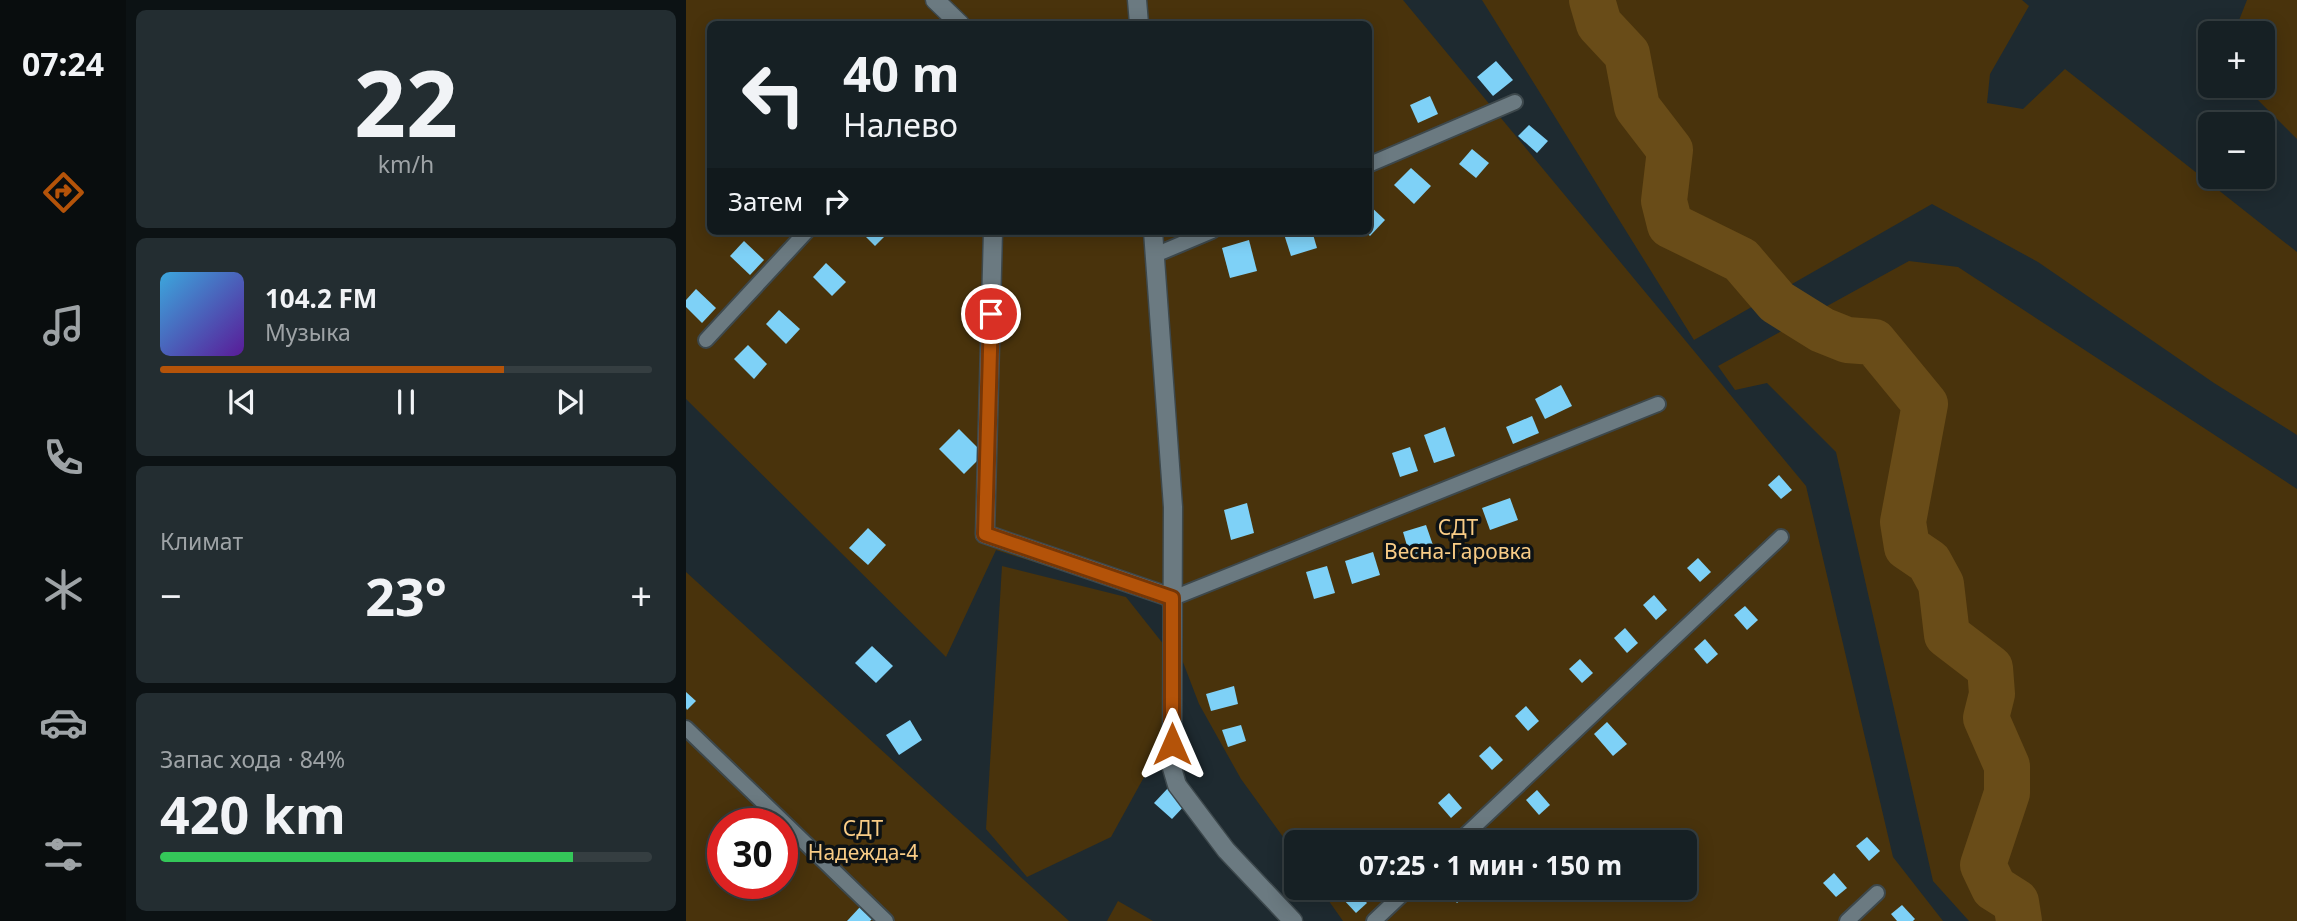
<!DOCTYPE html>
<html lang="ru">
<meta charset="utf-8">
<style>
:root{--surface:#162024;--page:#232d31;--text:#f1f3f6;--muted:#9ea3a6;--line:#353e41;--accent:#b45309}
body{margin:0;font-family:"Noto Sans",sans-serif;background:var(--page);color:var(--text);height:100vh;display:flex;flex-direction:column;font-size:26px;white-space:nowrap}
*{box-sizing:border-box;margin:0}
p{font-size:23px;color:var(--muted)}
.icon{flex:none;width:38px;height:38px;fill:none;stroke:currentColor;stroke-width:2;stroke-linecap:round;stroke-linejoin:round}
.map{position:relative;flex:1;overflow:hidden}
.panel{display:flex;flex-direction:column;gap:10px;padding:10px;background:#0c1214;width:560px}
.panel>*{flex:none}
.guide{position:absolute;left:21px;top:21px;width:665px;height:214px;border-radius:10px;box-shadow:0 4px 18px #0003,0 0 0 2px var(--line);background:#162024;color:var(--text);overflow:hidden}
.tools{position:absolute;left:1512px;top:21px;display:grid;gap:14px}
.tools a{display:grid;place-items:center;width:77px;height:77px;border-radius:10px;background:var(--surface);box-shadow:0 4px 18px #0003,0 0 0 2px var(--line);font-size:35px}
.speed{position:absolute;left:21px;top:808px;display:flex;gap:14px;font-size:35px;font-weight:700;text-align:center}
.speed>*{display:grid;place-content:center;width:91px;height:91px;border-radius:50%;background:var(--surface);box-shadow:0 4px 18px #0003,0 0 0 2px var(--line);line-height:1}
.speed .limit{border:10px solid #d22;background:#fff;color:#111}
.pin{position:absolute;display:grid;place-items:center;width:60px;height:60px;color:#fff;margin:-30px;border:4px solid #fff;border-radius:50%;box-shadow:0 2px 7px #0007}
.me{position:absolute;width:77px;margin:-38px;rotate:0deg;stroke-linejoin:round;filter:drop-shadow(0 0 5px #0008)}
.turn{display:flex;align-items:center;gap:24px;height:147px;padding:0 21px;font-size:32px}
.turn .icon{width:91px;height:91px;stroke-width:2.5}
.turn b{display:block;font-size:49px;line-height:60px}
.then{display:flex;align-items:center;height:66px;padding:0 21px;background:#0003;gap:14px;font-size:26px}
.big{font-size:52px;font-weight:700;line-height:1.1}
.panel .card{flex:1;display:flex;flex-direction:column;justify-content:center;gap:10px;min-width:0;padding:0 24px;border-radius:10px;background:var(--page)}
.panel .dial{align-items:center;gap:0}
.dial b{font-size:91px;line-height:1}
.song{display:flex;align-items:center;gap:21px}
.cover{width:84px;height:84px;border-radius:10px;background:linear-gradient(135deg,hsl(200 70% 55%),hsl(270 70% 35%))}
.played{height:7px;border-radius:4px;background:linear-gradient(90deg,var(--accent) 70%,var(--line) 70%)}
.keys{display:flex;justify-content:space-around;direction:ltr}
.heat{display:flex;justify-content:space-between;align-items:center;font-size:38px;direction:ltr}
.charge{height:10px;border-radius:5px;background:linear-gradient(90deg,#34c759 84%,var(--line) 0)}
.trip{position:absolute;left:598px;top:830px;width:413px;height:70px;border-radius:10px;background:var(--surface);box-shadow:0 4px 18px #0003,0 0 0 2px var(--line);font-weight:700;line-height:70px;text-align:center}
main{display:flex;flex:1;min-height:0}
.menu{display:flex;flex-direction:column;width:126px;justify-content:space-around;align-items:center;background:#090d0e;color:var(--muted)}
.menu .icon{width:49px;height:49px}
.menu .on{color:var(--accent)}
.menu b{font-size:32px;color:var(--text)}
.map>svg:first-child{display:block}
.green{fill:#49330c;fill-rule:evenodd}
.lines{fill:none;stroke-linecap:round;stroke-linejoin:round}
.river{stroke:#694c18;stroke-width:46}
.building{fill:#7ed1f7}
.lane-casing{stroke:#3d484c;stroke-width:18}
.street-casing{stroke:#3d484c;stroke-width:21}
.lane{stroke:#6b7a81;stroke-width:14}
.street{stroke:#6b7a81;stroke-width:18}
.route-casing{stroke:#753606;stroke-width:18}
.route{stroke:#b45309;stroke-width:12}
.labels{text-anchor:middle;stroke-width:7;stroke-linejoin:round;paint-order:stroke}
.park-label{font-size:21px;fill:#f9cc86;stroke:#0d1215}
</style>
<main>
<nav class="menu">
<b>07:24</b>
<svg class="icon on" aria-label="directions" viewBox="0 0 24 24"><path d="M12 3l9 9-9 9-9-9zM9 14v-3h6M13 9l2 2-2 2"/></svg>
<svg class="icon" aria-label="music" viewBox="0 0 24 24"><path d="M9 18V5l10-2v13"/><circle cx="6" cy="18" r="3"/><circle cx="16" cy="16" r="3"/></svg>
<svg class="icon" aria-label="phone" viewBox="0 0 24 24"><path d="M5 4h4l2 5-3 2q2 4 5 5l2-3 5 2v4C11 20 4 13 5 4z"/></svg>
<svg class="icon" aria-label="climate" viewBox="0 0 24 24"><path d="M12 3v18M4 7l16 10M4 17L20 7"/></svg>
<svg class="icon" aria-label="car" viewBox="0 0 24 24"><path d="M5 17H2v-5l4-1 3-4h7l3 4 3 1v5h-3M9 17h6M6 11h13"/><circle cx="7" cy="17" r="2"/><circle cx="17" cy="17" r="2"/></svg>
<svg class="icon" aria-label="filters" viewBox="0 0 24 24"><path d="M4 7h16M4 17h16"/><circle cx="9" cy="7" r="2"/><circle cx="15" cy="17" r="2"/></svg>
</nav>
<section class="panel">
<div class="card dial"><b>22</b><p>km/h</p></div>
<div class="card">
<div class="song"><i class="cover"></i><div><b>104.2 FM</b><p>Музыка</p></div></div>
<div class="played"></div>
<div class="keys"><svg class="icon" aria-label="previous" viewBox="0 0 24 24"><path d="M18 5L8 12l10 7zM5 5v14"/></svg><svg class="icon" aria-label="pause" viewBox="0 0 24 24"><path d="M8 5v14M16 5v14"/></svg><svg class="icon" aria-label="next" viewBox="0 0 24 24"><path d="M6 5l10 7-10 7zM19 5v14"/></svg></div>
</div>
<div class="card"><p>Климат</p>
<div class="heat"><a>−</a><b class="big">23°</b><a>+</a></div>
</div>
<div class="card"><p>Запас хода · 84%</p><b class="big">420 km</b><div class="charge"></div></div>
</section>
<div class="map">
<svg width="1611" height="921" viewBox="0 0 1611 921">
<rect width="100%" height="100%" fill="#1e2a30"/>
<!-- green -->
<g class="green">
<path d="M0 0H717L1120 486 1207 857 1257 921H657L633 887H999V842H611V856L555 779 513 704 474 602 310 550 260 657 0 399ZM24 24H682V231H24Z"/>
<polygon points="796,0 1336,0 1343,6 1304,74 1301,103 1337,109 1379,69 1611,252 1611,435 1528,383 1352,262 1246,204 1008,340"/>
<polygon points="1561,0 1611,0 1611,139 1558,86 1577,86 1577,33 1548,33"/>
<polygon points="1223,261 1272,267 1611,489 1611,921 1283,921 1247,881 1150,452 1081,383 1049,390 1032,366"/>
<polygon points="316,566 440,597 482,650 474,748 425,837 341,877 300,829"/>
<path d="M0 572 383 921H0ZM37 824H96V884H37Z"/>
<polygon points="432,901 467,921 421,921"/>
</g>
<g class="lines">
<!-- river -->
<polyline class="river" points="906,0 913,24 941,54 951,107 984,150 978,201 984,225 1055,260 1091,302 1136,330 1161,340 1188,342 1239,404 1217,522 1221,547 1243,562 1255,584 1261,635 1304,668 1306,694 1300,718 1321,766 1321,793 1297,865 1308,888 1330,902 1333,921"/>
</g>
<!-- building -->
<g class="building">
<polygon points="810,61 827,80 807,96 791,77"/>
<polygon points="744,96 752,114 732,123 724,105"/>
<polygon points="843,125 862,141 851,153 832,136"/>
<polygon points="786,149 803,163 790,178 773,164"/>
<polygon points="725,168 745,186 728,204 708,185"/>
<polygon points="682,204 699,220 684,236 679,231 682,231"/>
<polygon points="174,231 204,231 189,246"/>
<polygon points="597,231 626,231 631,248 605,256"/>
<polygon points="563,240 571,271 544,278 536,248"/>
<polygon points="58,241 78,260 64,275 44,256"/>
<polygon points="140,263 160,282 146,296 127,277"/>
<polygon points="10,289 30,308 16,323 0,307 0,300"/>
<polygon points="93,310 114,329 100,344 80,324"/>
<polygon points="62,345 81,364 68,379 48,359"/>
<polygon points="875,385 886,406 859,419 849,399"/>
<polygon points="846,416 853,433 827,444 820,427"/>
<polygon points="759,427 769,456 748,463 738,435"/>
<polygon points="273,429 298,454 278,474 253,449"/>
<polygon points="724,447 732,471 714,477 706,453"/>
<polygon points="1093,475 1106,490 1095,499 1082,485"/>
<polygon points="824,498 832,520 804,530 796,508"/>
<polygon points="561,503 568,533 545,540 538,510"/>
<polygon points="740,525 748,548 724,556 717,532"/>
<polygon points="182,528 200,545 182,565 163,548"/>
<polygon points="687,552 694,575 666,584 659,561"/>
<polygon points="1012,558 1025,572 1014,582 1001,568"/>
<polygon points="641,566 649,593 628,599 620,572"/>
<polygon points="968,595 981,610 970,620 957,605"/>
<polygon points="1059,606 1072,620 1061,630 1048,615"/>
<polygon points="939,628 952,643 941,653 928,638"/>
<polygon points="1019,639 1032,654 1021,664 1008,649"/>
<polygon points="186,646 207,666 190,683 169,663"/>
<polygon points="894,659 907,673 896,683 883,669"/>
<polygon points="548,686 552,704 525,711 520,694"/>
<polygon points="0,692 10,701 1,710 0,708"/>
<polygon points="840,706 853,721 842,731 829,716"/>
<polygon points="224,720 236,740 213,755 200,735"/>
<polygon points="921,722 941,744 927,756 908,734"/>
<polygon points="555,725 560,741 542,747 536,730"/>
<polygon points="804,746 817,760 806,770 793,756"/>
<polygon points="483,787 501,803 486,819 468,803"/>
<polygon points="851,790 864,805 853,815 840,800"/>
<polygon points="763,793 776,808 765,818 752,803"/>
<polygon points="1181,837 1194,851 1183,861 1170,846"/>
<polygon points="1148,873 1161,888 1150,897 1137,883"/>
<polygon points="760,887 777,887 782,894 771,903 758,889"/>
<polygon points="668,889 681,903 670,913 657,899"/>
<polygon points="1216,905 1229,919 1227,921 1211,921 1205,914"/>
<polygon points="174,907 186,919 184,921 161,921"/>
</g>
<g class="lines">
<!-- lane casing -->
<g class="lane-casing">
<g id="lane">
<polyline points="682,165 829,102"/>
<polyline points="469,255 526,231"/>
<polyline points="20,340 121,231"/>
<polyline points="487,598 972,404"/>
<polyline points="0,728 200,921"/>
<polyline points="772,842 1095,537"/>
<polyline points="688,921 724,887"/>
<polyline points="1161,921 1191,893"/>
</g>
</g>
<!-- street casing -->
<g class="street-casing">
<g id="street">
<polyline points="249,0 274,24"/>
<polyline points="451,0 453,24"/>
<polyline points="307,231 299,534 487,598"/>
<polyline points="467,231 487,507 486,768 491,785 540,850 607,921"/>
</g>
</g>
<!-- lane -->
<use href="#lane" class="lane"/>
<!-- street -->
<use href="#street" class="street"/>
</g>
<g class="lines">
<!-- route casing -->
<g class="route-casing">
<polyline id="route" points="305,314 299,534 486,598 486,744"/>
</g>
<!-- route -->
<use href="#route" class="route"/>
</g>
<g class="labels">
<!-- park labels -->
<g class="park-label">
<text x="772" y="535">СДТ<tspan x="772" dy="24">Весна-Гаровка</tspan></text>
<text x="177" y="836">СДТ<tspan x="177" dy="24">Надежда-4</tspan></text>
</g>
</g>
</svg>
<div class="tools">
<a>+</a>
<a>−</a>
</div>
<div class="speed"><div class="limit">30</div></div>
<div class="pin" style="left:305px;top:314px;background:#d93025"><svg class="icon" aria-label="arrive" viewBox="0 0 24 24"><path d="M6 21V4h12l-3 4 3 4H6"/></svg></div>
<svg class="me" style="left:486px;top:744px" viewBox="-20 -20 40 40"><path d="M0-17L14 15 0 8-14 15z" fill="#b45309" stroke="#fff" stroke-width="4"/></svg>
<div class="trip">07:25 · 1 мин · 150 m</div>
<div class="guide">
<div class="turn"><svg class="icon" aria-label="left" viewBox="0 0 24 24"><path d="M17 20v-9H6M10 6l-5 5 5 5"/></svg><div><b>40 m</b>Налево</div></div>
<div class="then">Затем<svg class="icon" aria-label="right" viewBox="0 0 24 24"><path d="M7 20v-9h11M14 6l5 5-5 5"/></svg></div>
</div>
</div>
</main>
